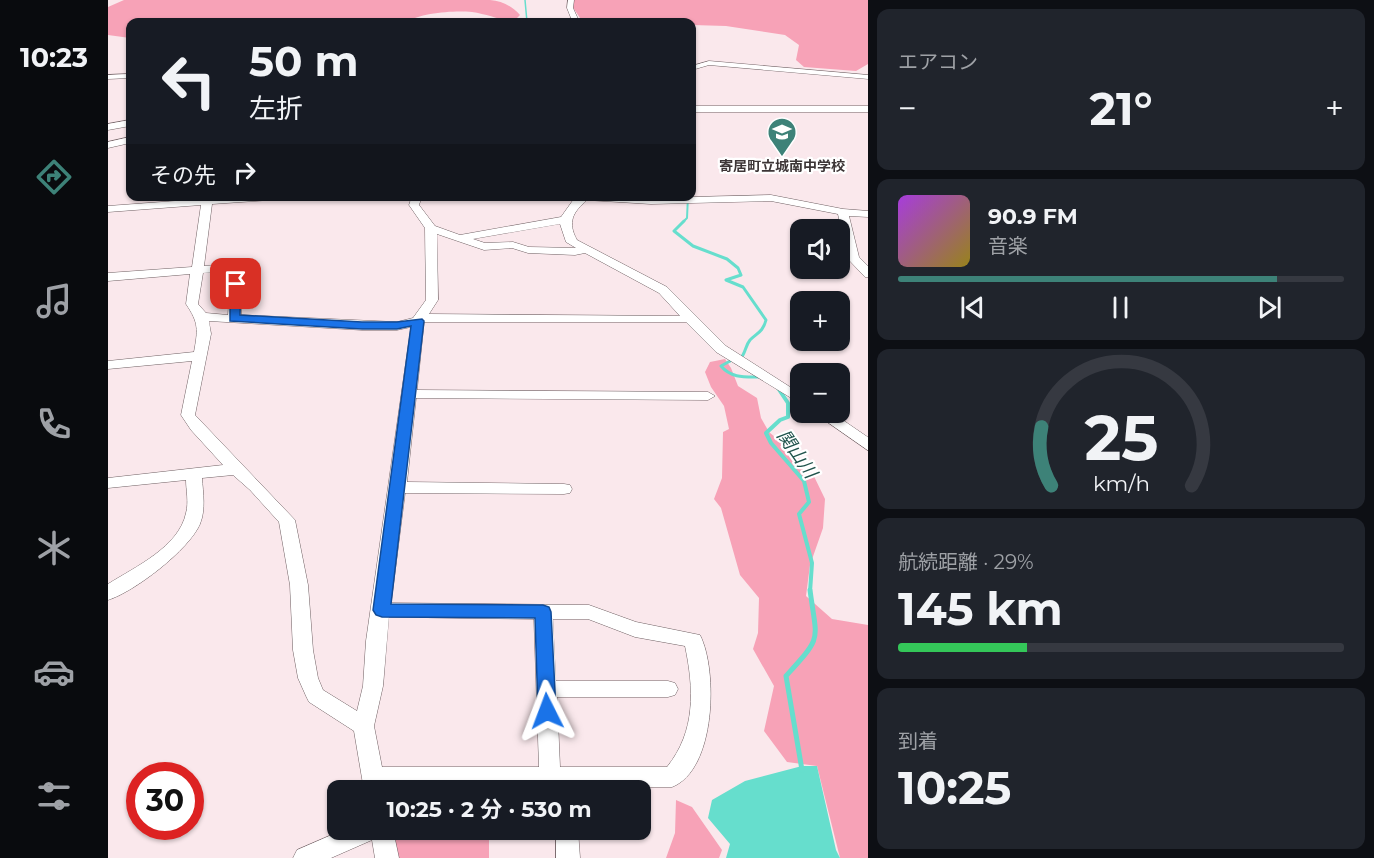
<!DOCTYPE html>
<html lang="ja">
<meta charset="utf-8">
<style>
:root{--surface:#171b24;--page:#20242c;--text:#f1f3f6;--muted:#9ea1a6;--line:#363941;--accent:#3d8278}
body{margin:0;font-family:Montserrat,"Noto Sans JP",sans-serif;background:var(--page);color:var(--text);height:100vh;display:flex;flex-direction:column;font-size:22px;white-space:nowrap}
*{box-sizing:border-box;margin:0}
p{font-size:20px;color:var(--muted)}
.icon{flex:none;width:33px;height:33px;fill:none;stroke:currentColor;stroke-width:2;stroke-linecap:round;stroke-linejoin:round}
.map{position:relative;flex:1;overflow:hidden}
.sheet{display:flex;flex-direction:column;gap:9px;padding:9px;background:#0d0f14;width:506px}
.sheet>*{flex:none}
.banner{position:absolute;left:18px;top:18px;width:570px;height:183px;border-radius:12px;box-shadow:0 2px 4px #0004;background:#171b24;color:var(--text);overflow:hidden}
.fabs{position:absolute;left:682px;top:219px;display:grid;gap:12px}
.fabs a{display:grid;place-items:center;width:60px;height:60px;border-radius:12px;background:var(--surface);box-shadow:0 2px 4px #0004;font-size:30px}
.speed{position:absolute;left:18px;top:762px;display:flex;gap:12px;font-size:30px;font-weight:700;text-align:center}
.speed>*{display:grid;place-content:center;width:78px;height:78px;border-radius:50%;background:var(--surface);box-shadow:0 2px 4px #0004;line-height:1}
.speed .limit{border:9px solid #d22;background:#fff;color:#111}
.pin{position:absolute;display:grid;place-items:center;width:51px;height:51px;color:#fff;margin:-26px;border-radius:12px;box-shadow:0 3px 9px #0006}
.me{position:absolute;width:66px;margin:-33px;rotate:357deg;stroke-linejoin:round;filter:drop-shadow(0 0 4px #0008)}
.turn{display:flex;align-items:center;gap:21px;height:126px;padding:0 24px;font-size:27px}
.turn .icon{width:78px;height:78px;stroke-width:2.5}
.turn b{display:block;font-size:42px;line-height:51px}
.then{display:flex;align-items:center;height:57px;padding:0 24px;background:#0003;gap:12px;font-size:22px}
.big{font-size:45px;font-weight:700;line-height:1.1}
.sheet .card{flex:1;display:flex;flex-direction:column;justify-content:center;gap:9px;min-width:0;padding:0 21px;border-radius:12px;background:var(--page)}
.sheet .dial{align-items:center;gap:0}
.dial svg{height:156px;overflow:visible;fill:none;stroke:var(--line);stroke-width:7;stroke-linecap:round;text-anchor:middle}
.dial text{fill:var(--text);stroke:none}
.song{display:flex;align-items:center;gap:18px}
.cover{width:72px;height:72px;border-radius:9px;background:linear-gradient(135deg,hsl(280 70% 55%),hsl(50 70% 35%))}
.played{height:6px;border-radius:3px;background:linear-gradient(90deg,var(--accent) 85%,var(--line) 85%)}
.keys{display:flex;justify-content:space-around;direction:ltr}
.heat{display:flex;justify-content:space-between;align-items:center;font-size:33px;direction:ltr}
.charge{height:9px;border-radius:4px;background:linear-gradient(90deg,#34c759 29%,var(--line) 0)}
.trip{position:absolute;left:219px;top:780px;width:324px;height:60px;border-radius:12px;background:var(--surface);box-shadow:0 2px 4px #0004;font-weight:700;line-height:60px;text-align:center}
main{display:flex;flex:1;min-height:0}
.menu{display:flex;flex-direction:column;width:108px;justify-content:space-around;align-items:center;background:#090b0e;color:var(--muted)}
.menu .icon{width:42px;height:42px}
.menu .selected{color:var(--accent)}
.menu b{font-size:27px;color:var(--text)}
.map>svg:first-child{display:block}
.green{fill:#f7a2b7}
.water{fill:#66decd}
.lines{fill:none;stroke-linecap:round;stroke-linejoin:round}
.stream-far4{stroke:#66decd;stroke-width:1.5}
.stream-far3{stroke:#66decd;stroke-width:2}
.stream-far2{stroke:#66decd;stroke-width:3}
.stream-far1{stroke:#66decd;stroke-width:4}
.stream{stroke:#66decd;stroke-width:5}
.minor-casing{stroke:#6f6063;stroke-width:1}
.minor{fill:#fff;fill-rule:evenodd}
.route{fill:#1a73e8;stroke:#114b97;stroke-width:1.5}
.labels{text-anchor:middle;stroke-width:4.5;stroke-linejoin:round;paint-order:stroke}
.far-poi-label{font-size:14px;font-weight:bold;fill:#3c3536;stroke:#fff}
.water-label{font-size:18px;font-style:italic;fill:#20534c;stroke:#fff}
</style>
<main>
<nav class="menu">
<b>10:23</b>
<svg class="icon selected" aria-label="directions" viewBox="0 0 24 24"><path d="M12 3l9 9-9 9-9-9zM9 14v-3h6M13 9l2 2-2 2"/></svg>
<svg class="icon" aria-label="music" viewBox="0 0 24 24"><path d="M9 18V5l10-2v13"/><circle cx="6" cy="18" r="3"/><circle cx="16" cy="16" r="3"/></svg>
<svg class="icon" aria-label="phone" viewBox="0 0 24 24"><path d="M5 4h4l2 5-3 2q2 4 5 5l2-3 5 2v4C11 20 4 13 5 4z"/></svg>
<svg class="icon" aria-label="climate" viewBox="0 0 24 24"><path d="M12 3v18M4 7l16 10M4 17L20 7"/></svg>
<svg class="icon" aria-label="car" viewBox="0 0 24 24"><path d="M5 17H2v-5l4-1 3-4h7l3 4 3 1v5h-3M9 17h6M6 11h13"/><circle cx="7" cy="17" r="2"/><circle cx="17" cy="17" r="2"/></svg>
<svg class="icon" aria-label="filters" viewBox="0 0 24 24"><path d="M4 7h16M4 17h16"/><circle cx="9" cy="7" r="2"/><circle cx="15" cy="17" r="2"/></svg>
</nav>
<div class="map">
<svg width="761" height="858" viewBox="0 0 761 858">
<rect width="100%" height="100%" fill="#fae8ec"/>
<!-- green -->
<g class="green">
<path d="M16 0H382C394 1 404 6 412 15L406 21C391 20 379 14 364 12 346 10 312 13 298 22H22V38L0 35V7Z"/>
<polygon points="460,0 760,0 760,64 748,71 696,67 688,60 691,45 677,35 618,26 584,25 584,22 481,22 472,18"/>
<polygon points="617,359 623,368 630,386 649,398 653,418 661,432 701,466 717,499 715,528 702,565 698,596 724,619 760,625 760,858 732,858 709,766 679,762 656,731 666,686 645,649 650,633 651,598 632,575 613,508 606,499 614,478 615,432 621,429 616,406 603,387 597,372 602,362"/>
<polygon points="382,783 382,790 274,790 273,785"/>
<polygon points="568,800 584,807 614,850 611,858 558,858 567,833"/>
<polygon points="281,830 381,830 381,858 286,858"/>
</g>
<!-- water -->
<polygon class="water" points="694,766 709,766 728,850 732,858 618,858 622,844 600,818 604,800 637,781"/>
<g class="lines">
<!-- stream-far4 -->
<polyline class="stream-far4" points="417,0 419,22"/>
<!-- stream-far3 -->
<polyline class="stream-far3" points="574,223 579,218 580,196"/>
<!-- stream-far2 -->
<g class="stream-far2">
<path d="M576 221 566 231 585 246 619 259 630 268 633 275 618 280 635 287 658 320C655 332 649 333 642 340 637 346 638 353 632 359"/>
<path d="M624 360 613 366C623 378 636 377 650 377"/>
</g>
<!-- stream-far1 -->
<polyline class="stream-far1" points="670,388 680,403 680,417 672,420 658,433 663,443 696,481 701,502 691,514 704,563 702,592"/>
<!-- stream -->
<path class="stream" d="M694 770 678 676C715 635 709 643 702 590"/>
<!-- minor casing -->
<g class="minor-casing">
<g id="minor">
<polygon points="460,0 466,0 465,8 470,19 450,22 463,18 459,8"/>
<polygon points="601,61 761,75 761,79 601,65 584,70 584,66"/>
<polygon points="22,74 22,78 0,79 0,75"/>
<rect x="584" y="106" width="177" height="6"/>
<polygon points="22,120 22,126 0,130 0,124"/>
<polygon points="22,137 22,143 0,148 0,142"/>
<path d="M663 195 735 209 761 211V217L741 216 751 257 761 267V277H757L739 258 730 214 663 201 543 204 479 200C465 212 459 222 469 240L559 287 618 346 693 394V404L608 352 578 322H316L309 390 600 392 607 396 600 400 308 398 299 482 456 484 462 485 464 489 462 493 456 494 297 493 283 603 481 605 528 622 592 635C610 670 608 770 564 787H277L278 790H256L246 731 201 702 198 696 190 678 185 650 182 585 171 522 142 490 125 475 94 478C95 493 98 509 92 524 81 550 26 592 0 600V584C27 567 71 547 78 513 81 502 78 490 78 480L0 488V478L115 465 83 430 73 415 84 361 0 369V361L86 352C90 330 91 323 78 304L82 274 0 281V273L84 267 93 205 0 212V206L94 199 95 196H181L176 199 104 204 96 266 143 262 149 266 147 269 135 270 133 315 289 322 305 318 318 300 317 228 301 205 304 196H314L311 205 327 226 352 235 453 217 468 196 543 198ZM452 224 458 242 468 248 421 247 405 242 377 243 365 239ZM329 234 376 250 404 248 420 253 467 255 477 253 551 293 572 316 321 314 330 300ZM123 271 120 315 98 313 90 304 95 273ZM101 321 254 330H289L303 327 258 641 255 686 249 711 215 690 210 678 205 650 200 585 187 520 87 415 103 334ZM281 617 426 619 431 767H274L266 726 275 686ZM445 619H480L527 637 577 646C586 689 588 731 559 767H452L449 697H560L567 695 570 689 567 683 560 681H448Z"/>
<polygon points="705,412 723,412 761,438 761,451"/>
<polygon points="235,830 285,830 291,858 267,858 264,840 223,858 185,858 189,850"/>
<polygon points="448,830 470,830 472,858 448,858"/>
</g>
</g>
<!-- minor -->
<use href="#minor" class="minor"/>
</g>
<!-- route -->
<polygon class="route" points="128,281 133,284 132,315 254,322 289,322 314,319 316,321 283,604 435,605 441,607 443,612 448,711 446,717 439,719 432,717 430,711 427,618 274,617 268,615 265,610 303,326 289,329 254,329 122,321 122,284"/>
<!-- icons -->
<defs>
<g id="school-pin" transform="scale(1.5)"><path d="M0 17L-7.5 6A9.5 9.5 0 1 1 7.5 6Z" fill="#3d8278" stroke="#fff"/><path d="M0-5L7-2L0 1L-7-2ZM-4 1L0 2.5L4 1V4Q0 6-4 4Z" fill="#fff"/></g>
</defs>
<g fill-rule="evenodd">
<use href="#school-pin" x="674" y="132"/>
</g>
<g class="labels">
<!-- far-poi labels -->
<g class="far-poi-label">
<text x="674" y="171">寄居町立城南中学校</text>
</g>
<!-- water labels -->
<g class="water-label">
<text transform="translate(689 454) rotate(55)" y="6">関山川</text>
</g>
</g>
</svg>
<div class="fabs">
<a><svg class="icon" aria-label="sound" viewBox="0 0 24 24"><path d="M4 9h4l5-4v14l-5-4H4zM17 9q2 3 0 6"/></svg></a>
<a>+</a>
<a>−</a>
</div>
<div class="speed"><div class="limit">30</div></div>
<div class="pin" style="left:128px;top:284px;background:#d93025"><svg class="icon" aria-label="arrive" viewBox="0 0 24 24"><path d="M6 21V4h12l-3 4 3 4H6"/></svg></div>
<svg class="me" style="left:439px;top:711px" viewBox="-20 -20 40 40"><path d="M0-17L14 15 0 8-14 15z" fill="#1a73e8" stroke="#fff" stroke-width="4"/></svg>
<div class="trip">10:25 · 2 分 · 530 m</div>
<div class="banner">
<div class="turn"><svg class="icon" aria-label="left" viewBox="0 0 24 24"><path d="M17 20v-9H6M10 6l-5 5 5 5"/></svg><div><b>50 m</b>左折</div></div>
<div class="then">その先<svg class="icon" aria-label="right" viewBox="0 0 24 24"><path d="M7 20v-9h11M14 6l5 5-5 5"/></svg></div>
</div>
</div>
<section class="sheet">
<div class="card"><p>エアコン</p>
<div class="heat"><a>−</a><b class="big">21°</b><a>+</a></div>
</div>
<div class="card">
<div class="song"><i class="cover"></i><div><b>90.9 FM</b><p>音楽</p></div></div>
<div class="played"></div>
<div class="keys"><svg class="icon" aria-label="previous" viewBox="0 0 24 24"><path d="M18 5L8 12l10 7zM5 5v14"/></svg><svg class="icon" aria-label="pause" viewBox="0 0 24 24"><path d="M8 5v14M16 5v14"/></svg><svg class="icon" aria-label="next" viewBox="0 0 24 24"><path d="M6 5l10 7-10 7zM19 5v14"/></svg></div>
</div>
<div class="card dial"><svg viewBox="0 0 100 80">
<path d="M14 69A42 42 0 1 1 86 69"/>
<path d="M14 69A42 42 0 0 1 9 39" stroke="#3d8278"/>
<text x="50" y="56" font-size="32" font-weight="700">25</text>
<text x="50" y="72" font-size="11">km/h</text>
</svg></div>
<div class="card"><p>航続距離 · 29%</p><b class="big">145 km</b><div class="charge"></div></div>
<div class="card"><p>到着</p><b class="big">10:25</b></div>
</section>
</main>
